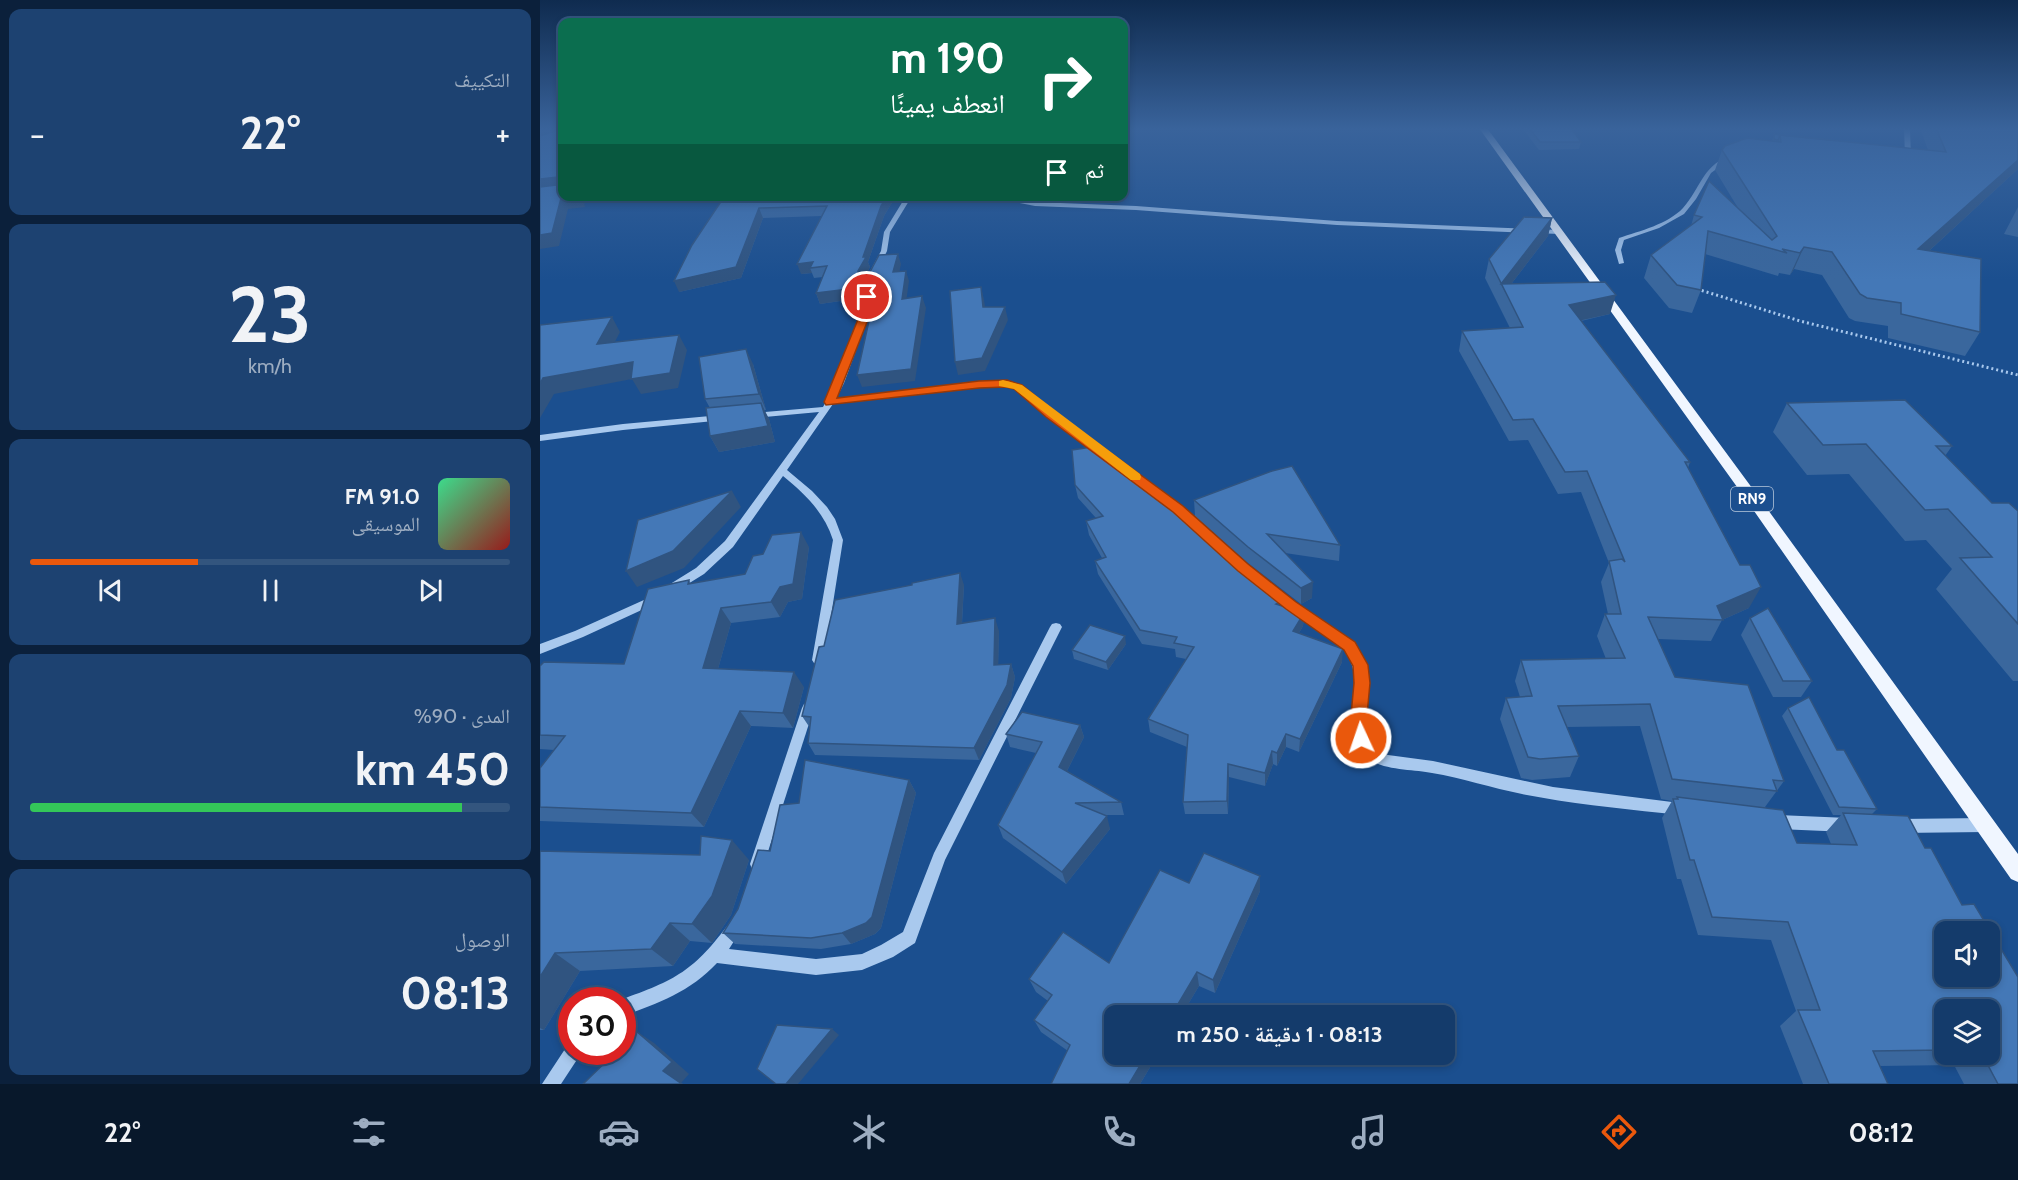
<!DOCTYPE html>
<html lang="ar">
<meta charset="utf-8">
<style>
:root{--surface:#143b6b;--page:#1d4271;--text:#f1f3f6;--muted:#9dadc1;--line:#33557e;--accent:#ea580c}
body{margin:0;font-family:Cabin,"Noto Naskh Arabic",sans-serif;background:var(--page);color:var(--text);direction:rtl;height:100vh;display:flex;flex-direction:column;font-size:22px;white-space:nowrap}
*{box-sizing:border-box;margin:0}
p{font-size:20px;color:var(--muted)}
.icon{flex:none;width:33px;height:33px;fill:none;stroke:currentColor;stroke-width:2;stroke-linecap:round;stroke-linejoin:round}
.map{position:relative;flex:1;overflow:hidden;direction:ltr}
.panel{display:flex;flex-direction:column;gap:9px;padding:9px;background:#0b203b;width:540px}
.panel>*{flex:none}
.top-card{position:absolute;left:18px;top:18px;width:570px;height:183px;border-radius:12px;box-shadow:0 3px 9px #0003,0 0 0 2px var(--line);direction:rtl;background:#0b6e4f;color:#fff;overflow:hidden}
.buttons{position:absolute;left:1394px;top:921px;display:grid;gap:12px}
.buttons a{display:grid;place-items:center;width:66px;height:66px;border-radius:12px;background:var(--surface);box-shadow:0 3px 9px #0003,0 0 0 2px var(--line);font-size:30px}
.speed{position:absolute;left:18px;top:987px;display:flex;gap:12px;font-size:30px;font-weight:700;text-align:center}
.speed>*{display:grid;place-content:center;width:78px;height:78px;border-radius:50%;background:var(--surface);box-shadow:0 3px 9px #0003,0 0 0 2px var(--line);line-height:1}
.speed .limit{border:9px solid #d22;background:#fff;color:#111}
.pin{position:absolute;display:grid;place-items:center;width:51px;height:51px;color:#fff;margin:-26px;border:3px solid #fff;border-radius:50%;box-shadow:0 2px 6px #0007}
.me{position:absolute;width:66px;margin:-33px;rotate:357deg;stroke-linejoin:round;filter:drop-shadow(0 0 4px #0008)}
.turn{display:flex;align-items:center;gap:21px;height:126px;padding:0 24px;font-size:27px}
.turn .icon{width:78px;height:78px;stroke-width:2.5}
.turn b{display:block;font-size:42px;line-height:51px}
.then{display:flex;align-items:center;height:57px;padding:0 24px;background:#0003;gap:12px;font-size:22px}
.big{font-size:45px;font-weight:700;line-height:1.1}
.panel .card{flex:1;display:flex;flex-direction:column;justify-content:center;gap:9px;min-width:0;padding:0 21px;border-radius:12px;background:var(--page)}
.panel .dial{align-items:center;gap:0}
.dial b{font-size:78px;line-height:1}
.song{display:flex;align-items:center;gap:18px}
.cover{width:72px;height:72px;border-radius:9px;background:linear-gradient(135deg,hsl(150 70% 55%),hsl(0 70% 35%))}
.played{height:6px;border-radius:3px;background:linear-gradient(90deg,var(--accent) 35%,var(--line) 35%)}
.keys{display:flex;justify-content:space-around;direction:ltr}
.heat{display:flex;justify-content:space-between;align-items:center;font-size:33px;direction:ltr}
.charge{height:9px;border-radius:4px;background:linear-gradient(90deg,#34c759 90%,var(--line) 0)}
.trip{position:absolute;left:564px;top:1005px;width:351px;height:60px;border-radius:12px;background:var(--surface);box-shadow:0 3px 9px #0003,0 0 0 2px var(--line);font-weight:700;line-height:60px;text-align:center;direction:rtl}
.menu{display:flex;height:96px;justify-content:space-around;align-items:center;background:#08182b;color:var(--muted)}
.menu .icon{width:42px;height:42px}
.menu .on{color:var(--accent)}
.menu b{font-size:27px;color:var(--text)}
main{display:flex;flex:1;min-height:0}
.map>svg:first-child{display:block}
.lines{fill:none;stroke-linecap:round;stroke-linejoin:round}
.path{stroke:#a9c9ee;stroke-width:3;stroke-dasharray:2 3;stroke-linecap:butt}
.minor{fill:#a9c9ee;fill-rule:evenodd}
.major{fill:#f0f6ff;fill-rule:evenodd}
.wall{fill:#3a679d;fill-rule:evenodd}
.shaded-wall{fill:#305480}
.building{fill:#4478b7;stroke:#305480;stroke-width:1.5;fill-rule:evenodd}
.route{fill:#ea580c;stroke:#983908;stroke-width:1.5}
.slow{fill:#f59e0b}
.labels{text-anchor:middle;stroke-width:6;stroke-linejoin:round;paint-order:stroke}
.shield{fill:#1b4f8f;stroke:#bbcadd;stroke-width:1.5}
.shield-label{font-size:15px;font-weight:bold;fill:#fff}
</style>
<main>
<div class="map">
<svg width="1478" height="1084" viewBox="0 0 1478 1084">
<rect width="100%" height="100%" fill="#1b4f8f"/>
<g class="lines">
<!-- path -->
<polyline class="path" points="1157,289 1260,321 1478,375"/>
<!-- minor -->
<g class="minor">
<polygon points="1364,128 1370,128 1371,156 1365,161 1362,159 1365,156"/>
<path d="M1189 155 1194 156 1171 173 1156 199 1144 214 1119 228 1084 240 1081 250 1084 263 1079 264 1075 250 1079 238C1100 231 1128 224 1143 208 1162 186 1160 170 1189 155Z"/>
<path d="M366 196H372L350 232 347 251 332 282 330 312 304 383 296 399 439 381 467 380 481 385 584 465 579 468 576 467 475 389 466 386 439 387 293 404 247 470 272 491 287 507 295 519 303 540 284 660 282 663 278 665 274 663 272 660 293 540C284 512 265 494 243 476L193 547 164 574 135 592H127L125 589 127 586 156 568 185 541 279 412 215 418 212 417V413L283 407 296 383 322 312 324 282 341 251 344 232Z"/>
<polygon points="443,196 460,196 495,202 596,206 797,221 1019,230 1022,232 1019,234 797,225 596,210 495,206"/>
<polygon points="181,415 185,418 184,420 83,430 0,441 0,435 83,424"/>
<polygon points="613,488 650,514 651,516 650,518 642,518 610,493 608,491 610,489"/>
<path d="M737 591 813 643 823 659 826 673 824 726 827 738 832 746 837 751 848 755 893 761 1013 787 1140 803 1145 805 1147 809 1145 813 1140 815 1122 813C1075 808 1028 803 982 794 952 788 922 778 892 773 873 769 837 771 823 754 803 731 816 702 814 675 813 665 809 657 805 649L733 598 731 595 733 592Z"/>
<polygon points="115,595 119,596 121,599 119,602 43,637 0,654 0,644 35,631"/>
<path d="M516 623 520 624 522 627 405 860 375 943 353 957 322 970 276 975 177 963C151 991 118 1004 82 1016V1000H80C136 980 154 971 190 922L195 919 200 922 203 927 189 949 276 959 322 954 341 945 363 932 394 853 510 627 512 624Z"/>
<polygon points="268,703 272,704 274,708 224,864 222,869 217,871 212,869 210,864 262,708 264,704"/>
<polygon points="1236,815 1308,818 1313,820 1315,825 1313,830 1308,832 1236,829 1231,827 1229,822 1231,817"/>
<polygon points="1445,818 1450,820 1452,825 1450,830 1445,832 1359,833 1354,831 1352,826 1354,821 1359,819"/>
<polygon points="32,1044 32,1052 42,1052 21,1084 2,1084 27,1046"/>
</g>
<!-- major -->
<polygon class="major" points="939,128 947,128 1215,492 1478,854 1478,882 1471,879 1205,498"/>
</g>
<!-- wall -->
<g class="wall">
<polygon points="982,128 1031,128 1041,142 1039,149 999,150"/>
<polygon points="1380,128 1478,128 1478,169 1389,251 1440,332 1425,356 1348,338 1348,326 1315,321 1309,318 1282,275 1254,269 1250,275 1239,273 1238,276 1165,254 1161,290 1152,313 1129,308 1104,278 1111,255 1151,226 1154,215 1198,208 1175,170 1182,150 1232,141 1234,134 1388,150"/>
<polygon points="189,196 356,196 344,216 328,262 330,267 322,282 321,298 280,304 276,293 283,277 274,278 272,273 261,274 282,216 223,218 201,278 139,292"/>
<polygon points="1478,207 1478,237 1464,234"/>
<path d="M1012 218 1008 236 972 283 1070 314 1041 321 1150 462 1148 468 1209 608 1182 620 1171 641 1118 639 1135 677 1244 781 1225 807 1257 843 1291 844 1286 832 1301 815H1293L1242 716 1248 708 1297 750 1337 809 1332 814 1478 1084H1424L1414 1065 1340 1066 1348 1084H1263L1240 1026 1256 1011 1231 940 1158 935 1141 879H1137L1122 818 1132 801 1121 799 1100 726 1026 727 1039 756 1030 777 992 780 981 778 960 719 966 698 980 697 975 681 981 660 1066 659 1057 636 1065 614H1068L1061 582 1069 563 1041 492 1018 494 988 440 969 441 919 351 922 331 970 328 945 278 949 259ZM1404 1010 1449 1054H1404Z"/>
<polygon points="213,364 226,410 224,410 229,419 235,442 179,452 170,436 170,408 165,399"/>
<polygon points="1247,403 1412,446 1405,456 1452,503 1478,511 1478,681 1473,681 1396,589 1412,569 1386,540 1365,541 1309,474 1267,475 1233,432"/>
<polygon points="563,459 747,598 747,607 764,613 763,626 759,633 802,662 759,752 746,747 737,766 733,764 725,786 689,777 688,814 645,814 643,802 647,747 610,732 608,719 646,659 636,657 635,649 602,644 558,574 555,561 562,558 549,535 546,521 556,518 538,498 535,485"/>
<polygon points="654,500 800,545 799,561 745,553 772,598 761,604 708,563 655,516"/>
<polygon points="269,547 262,599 248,602 240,617 191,623 178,669 264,687 253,728 211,726 164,827 0,821 0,768 14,750 0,749 0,666 84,664 149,580 151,584 205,574"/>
<polygon points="424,585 422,624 459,631 458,665 471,664 475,677 471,698 439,760 275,755 268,743 270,728 262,716 284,646"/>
<polygon points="1210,618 1272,681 1261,697 1233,697 1201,635"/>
<polygon points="586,644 568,670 534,659 532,650"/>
<polygon points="540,725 544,737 527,771 581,802 584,815 564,815 570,829 526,884 463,838 458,825 496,753 470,747 466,734"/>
<polygon points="369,780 376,793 341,928 335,934 311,944 281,949 195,944 183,933 198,909 230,851 259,803"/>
<polygon points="0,851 209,860 191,915 172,943 150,941 133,966 40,971 4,1030 0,1030"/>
<polygon points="649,883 720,891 675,993 659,986 600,1084 511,1084 528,1051 501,1032 494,1020 508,1001 496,992 489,979 569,963"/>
</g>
<!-- shaded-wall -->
<g class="shaded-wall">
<polygon points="0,128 18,128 21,134 0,140"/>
<polygon points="1478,160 1478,169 1366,272 1378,249"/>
<polygon points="17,177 22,187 0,192 0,179"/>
<polygon points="28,196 43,196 45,207 28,209 19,246 0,249 0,235 21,198"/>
<polygon points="347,196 356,196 344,216 328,262 330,267 322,282 321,298 280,304 276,293 318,271 341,206"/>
<polygon points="219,208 223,218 201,278 139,292 134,281"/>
<polygon points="1012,218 1008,236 965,292 961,284"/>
<polygon points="1264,247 1254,269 1250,275 1260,253"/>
<polygon points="358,254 361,264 357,283 353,272"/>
<polygon points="273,262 270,268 272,273 261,274 257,264"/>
<polygon points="366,271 369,281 365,310 362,299"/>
<polygon points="337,285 340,296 333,297 329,286"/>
<polygon points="441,287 444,300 447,320 443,307"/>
<polygon points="1076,295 1070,314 1024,324 1029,305"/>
<polygon points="382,296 386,308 375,381 322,387 317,375"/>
<polygon points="465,307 468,320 445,371 418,375 415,362"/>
<polygon points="72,317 80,332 66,359 57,344"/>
<polygon points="139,335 147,350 138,388 101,394 92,379 14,394 0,418 0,384 3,378"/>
<polygon points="206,349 213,364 226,410 219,394"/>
<polygon points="221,403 229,419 235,442 179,452 170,436"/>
<polygon points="192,491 201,507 144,568 97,587 86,571"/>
<polygon points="261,532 269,547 262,599 248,602 240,617 231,602"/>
<polygon points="420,573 424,585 421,637 417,624"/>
<polygon points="773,582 772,598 761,604 761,588"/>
<polygon points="1221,587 1209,608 1182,620 1177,606"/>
<polygon points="747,598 747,612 736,604"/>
<polygon points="181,608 191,623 174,683 163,668"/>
<polygon points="764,613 763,626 752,645 753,631"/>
<polygon points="455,618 459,631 458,678 454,665"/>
<polygon points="585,636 586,644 568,670 566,662"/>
<polygon points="803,649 802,662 759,752 760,739"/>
<polygon points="471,664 475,677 471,698 439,760 434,748"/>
<polygon points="254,672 264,687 253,728 243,713"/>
<polygon points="200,711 211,726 164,827 151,813"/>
<polygon points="540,725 544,737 523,779 519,767"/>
<polygon points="746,734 746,747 737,766 737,753"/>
<polygon points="732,751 733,764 725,786 725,773"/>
<polygon points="688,764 689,777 688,814 687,801"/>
<polygon points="369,780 376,793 341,928 335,934 311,944 302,933"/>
<polygon points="567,816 570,829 526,884 522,872"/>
<polygon points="192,840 209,860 191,915 172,943 152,924"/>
<polygon points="720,876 720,891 675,993 673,980"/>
<polygon points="130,923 150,941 133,966 111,949"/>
<polygon points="15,953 40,971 4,1030 0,1028 0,977"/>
<polygon points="657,972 659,986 641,1016 631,1016"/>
<polygon points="292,1029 299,1035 258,1084 246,1084"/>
<polygon points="96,1031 114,1043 149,1074 141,1083 123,1071"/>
<polygon points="607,1054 618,1054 600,1084 589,1084"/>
</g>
<!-- building -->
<g class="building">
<polygon points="18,128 22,128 22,196 28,196 21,198 12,233 0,235 0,187 16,185 17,177 0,179 0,136 18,130"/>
<polygon points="989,128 1031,128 1041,142 1000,142"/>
<polygon points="1396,128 1478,128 1478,160 1378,249 1441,259 1440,332 1361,314 1361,303 1327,298 1320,294 1292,252 1264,247 1260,253 1242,249 1247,253 1168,231 1161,290 1137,285 1111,255 1162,217 1154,215 1169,181 1232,240 1237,236 1182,150 1185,146 1207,138 1241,142 1240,135 1406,152"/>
<polygon points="1234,134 1291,140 1240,135 1238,140 1234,139"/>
<polygon points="189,196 347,196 341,206 323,257 326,257 318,271 317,288 276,293 287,266 270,268 273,262 257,264 287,206 219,208 196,267 134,281 152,245 180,203"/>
<polygon points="984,217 1012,218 961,284 1065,282 1076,295 1029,305 1150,462 1145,462 1200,565 1210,565 1221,587 1177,606 1183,620 1108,617 1135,677 1208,685 1244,781 1233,780 1237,791 1132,779 1110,704 1018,706 1039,756 1000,759 988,757 966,698 992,696 981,660 1085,658 1065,614 1081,614 1069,561 1082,559 1085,562 1047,471 1025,472 993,419 973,420 922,331 983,327 949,259"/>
<polygon points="358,254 353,272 366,271 362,299 382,296 371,369 317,375 337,285 329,286 330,272 339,255"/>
<polygon points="441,287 443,307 465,307 442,358 415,362 410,291"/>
<polygon points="72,317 57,344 139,335 130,373 91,379 93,362 3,378 0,384 0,325"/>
<polygon points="206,349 219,394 165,399 159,357"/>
<polygon points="1365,400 1412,446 1396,446 1452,503 1469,503 1478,511 1478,624 1420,558 1452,557 1408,509 1385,510 1326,444 1283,445 1247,403"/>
<polygon points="221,403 228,426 170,436 166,408"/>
<polygon points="552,447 563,459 572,456 619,491 632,510 640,507 697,559 747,598 736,604 764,613 753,631 803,649 760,739 746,734 737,753 732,751 725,773 688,764 687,801 643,802 648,735 608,719 654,647 634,643 637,637 600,630 555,561 566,557 546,521 563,516 535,485 532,450"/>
<polygon points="752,466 800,545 727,534 773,582 761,588 708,547 654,500 732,471"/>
<polygon points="192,491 133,551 86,571 98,520"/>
<polygon points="261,532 253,584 240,587 231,602 181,608 163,668 254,672 243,713 200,711 151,813 0,807 0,768 25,736 0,735 0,666 4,662 84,664 108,589 149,580 148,584 205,574 213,556 223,554 232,535"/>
<polygon points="420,573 417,624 455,618 454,665 471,664 467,685 434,748 268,743 271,717 262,716 279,647 284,646 295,600 372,585 372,583"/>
<polygon points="1228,608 1272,681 1243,681 1210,618"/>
<polygon points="550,625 585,636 566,662 532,650"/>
<polygon points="1269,697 1297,750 1304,750 1337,809 1299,807 1248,708"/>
<polygon points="482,712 540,725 519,767 581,802 535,803 567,816 522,872 458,825 502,742 466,734"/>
<polygon points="265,760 369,780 332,917 326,923 302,933 271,938 183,933 198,909 218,850 230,851 240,805 259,803"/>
<path d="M1137 797 1243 810 1257 843 1317 845 1303 813 1368 816 1385 848H1391L1422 905 1434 904 1478 977V1084H1458L1442 1054H1449V1010H1404V1050L1333 1051 1348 1084H1289L1258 1010H1280L1248 922 1172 917 1154 860H1150L1133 799H1138ZM1404 932H1449V976H1404Z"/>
<polygon points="161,836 192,840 172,896 152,924 130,923 111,949 15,953 0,977 0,851 160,855"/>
<polygon points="664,853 720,876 673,980 657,972 631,1016 574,1016 574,1054 607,1054 589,1084 511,1084 530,1045 494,1020 512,995 489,979 523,932 569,963 620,870 649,883"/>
<polygon points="237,1025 292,1029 246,1084 236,1084 217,1069"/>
<polygon points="96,1031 132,1062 123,1071 142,1084 43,1084 76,1052 82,1052 82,1045"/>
</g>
<!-- sky -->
<linearGradient id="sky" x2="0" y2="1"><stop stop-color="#0f2b4f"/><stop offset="0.46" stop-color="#39639b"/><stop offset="1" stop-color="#39639b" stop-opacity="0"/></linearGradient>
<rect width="1478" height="280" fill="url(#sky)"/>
<!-- route -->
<polygon class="route" points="324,295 332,297 331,312 297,398 439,381 467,380 482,385 515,412 643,506 708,564 756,602 815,642 828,665 830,683 826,726 829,738 827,743 821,745 815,743 810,726 814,683 813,666 804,650 746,609 698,571 633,512 506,417 474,389 466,387 439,388 286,405 284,402 321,312"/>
<!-- slow -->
<polygon class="slow" points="463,380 482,385 600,474 601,477 600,480 591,480 474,389 459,386 459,381"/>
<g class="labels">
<!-- shield labels -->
<rect class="shield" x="1191" y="487" width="42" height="24" rx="4.5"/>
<g class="shield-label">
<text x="1212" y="504">RN9</text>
</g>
</g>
</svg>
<div class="buttons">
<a><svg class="icon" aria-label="sound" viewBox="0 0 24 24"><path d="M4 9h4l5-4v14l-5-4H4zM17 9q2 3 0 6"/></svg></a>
<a><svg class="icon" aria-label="layers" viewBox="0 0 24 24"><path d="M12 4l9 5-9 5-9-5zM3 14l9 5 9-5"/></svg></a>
</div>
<div class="speed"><div class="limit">30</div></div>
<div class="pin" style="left:327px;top:297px;background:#d93025"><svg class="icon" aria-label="arrive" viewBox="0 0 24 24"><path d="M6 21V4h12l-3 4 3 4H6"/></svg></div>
<svg class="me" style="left:821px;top:738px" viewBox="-20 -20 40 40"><circle r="17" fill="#ea580c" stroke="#fff" stroke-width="3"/><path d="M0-11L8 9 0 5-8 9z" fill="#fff"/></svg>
<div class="trip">08:13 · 1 دقيقة · 250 m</div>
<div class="top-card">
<div class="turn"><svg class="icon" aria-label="right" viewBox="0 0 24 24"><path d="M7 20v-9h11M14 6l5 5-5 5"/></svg><div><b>190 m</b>انعطف يمينًا</div></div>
<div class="then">ثم<svg class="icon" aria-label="arrive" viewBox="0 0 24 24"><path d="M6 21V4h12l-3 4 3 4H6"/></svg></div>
</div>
</div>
<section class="panel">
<div class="card"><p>التكييف</p>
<div class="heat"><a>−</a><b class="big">22°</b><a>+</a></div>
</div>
<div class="card dial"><b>23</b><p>km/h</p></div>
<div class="card">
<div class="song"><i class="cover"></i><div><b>91.0 FM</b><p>الموسيقى</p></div></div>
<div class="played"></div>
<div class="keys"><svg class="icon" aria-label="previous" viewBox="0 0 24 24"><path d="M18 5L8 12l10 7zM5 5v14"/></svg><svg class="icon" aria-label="pause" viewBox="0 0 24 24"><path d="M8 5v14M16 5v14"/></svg><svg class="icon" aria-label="next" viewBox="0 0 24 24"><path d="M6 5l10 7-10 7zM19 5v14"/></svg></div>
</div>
<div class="card"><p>المدى · 90%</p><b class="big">450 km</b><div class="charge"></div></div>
<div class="card"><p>الوصول</p><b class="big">08:13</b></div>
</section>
</main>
<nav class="menu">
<b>08:12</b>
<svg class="icon on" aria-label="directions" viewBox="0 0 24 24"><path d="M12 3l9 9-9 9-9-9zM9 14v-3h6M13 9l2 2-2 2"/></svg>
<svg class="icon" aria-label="music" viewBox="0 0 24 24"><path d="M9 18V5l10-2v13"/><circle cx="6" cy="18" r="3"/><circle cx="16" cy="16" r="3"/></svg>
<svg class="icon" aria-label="phone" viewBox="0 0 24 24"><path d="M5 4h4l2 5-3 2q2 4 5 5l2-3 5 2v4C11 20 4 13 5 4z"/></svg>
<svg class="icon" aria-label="climate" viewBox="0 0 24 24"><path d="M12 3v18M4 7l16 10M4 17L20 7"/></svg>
<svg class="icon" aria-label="car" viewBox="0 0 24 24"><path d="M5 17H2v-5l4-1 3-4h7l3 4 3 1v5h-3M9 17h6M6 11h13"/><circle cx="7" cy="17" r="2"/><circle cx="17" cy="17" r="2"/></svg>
<svg class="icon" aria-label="filters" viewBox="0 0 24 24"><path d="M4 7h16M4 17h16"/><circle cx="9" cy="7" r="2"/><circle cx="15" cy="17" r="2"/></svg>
<b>22°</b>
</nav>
